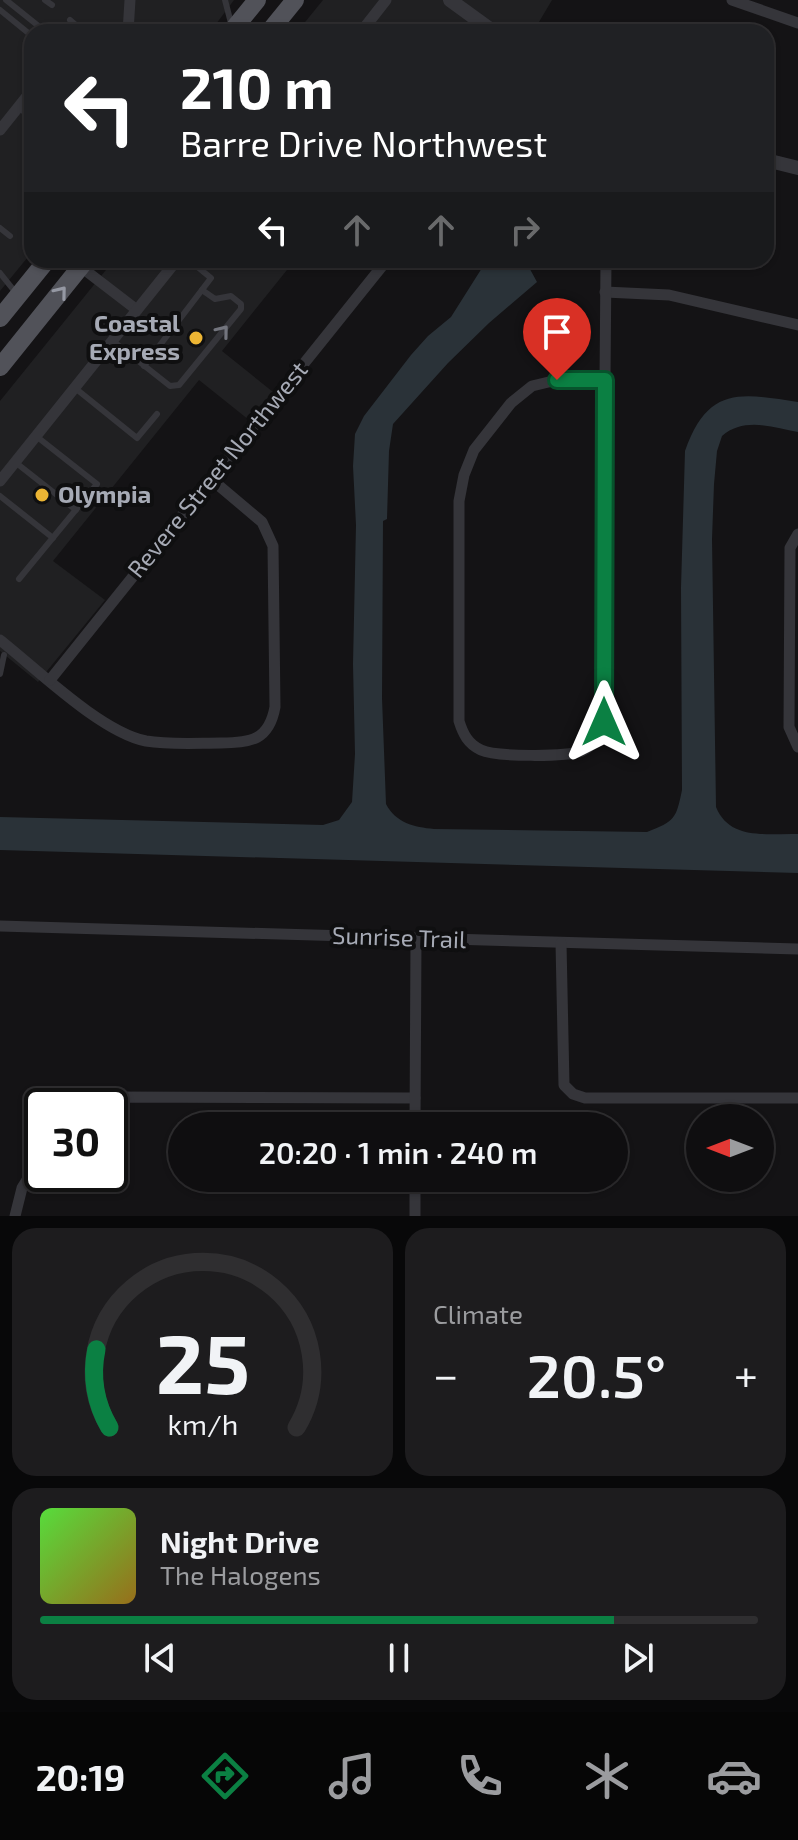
<!DOCTYPE html>
<meta charset="utf-8">
<style>
:root{--surface:#0f0e10;--page:#1d1c1e;--text:#f1f3f6;--muted:#9b9c9f;--line:#2f2e30;--accent:#0b8043}
body{margin:0;font-family:"Exo 2",sans-serif;background:var(--page);color:var(--text);height:100vh;display:flex;flex-direction:column;font-size:30px;white-space:nowrap}
*{box-sizing:border-box;margin:0}
p{font-size:26px;color:var(--muted)}
.icon{flex:none;width:44px;height:44px;fill:none;stroke:currentColor;stroke-width:2;stroke-linecap:round;stroke-linejoin:round}
.map{position:relative;height:1216px;overflow:hidden}
.details{display:flex;flex-direction:column;gap:12px;padding:12px;background:#080809;flex:1}
.details>*{flex:none}
.top-card{position:absolute;left:24px;top:24px;width:750px;height:244px;border-radius:24px;box-shadow:0 2px 6px #0004,0 0 0 2px var(--line);background:#202124;color:#fff;overflow:hidden}
.needle{width:52px;rotate:270deg}
.tools{position:absolute;left:686px;top:1104px;display:grid;gap:16px}
.tools a{display:grid;place-items:center;width:88px;height:88px;border-radius:50%;background:var(--surface);box-shadow:0 2px 6px #0004,0 0 0 2px var(--line);font-size:40px}
.speed{position:absolute;left:24px;top:1088px;display:flex;gap:16px;font-size:40px;font-weight:700;text-align:center}
.speed>*{display:grid;place-content:center;width:104px;height:104px;border-radius:50%;background:var(--surface);box-shadow:0 2px 6px #0004,0 0 0 2px var(--line);line-height:1}
.speed .limit{border:4px solid #111;border-radius:12px;background:#fff;color:#111}
.pin{position:absolute;display:grid;place-items:center;width:68px;height:68px;color:#fff;margin:-82px -34px;border-radius:50% 50% 50% 0;rotate:-45deg;box-shadow:0 0 8px #0007}
.pin .icon{rotate:45deg}
.me{position:absolute;width:88px;margin:-44px;rotate:0deg;stroke-linejoin:round;filter:drop-shadow(0 0 6px #0008)}
.turn{display:flex;align-items:center;gap:28px;height:168px;padding:0 24px;font-size:36px}
.turn .icon{width:104px;height:104px;stroke-width:2.5}
.turn b{display:block;font-size:56px;line-height:68px}
.lanes{display:flex;align-items:center;height:76px;padding:0 24px;background:#0003;justify-content:center;gap:40px;direction:ltr}
.lanes .off{opacity:.35}
.big{font-size:60px;font-weight:600;line-height:1.1}
.details .tile{flex:1;display:flex;flex-direction:column;justify-content:center;gap:12px;min-width:0;padding:0 28px;border-radius:24px;background:var(--page)}
.details .dial{align-items:center;gap:0}
.dial svg{height:208px;overflow:visible;fill:none;stroke:var(--line);stroke-width:7;stroke-linecap:round;text-anchor:middle}
.dial text{fill:var(--text);stroke:none}
.song{display:flex;align-items:center;gap:24px}
.cover{width:96px;height:96px;border-radius:12px;background:linear-gradient(135deg,hsl(110 70% 55%),hsl(40 70% 35%))}
.played{height:8px;border-radius:4px;background:linear-gradient(90deg,var(--accent) 80%,var(--line) 80%)}
.keys{display:flex;justify-content:space-around;direction:ltr}
.heat{display:flex;justify-content:space-between;align-items:center;font-size:44px;direction:ltr}
.details .tiles{flex:1;display:grid;gap:12px;grid-template-columns:1fr 1fr}
.tile:last-child{grid-column:span 2}
.trip{position:absolute;left:168px;top:1112px;width:460px;height:80px;border-radius:40px;background:var(--surface);box-shadow:0 2px 6px #0004,0 0 0 2px var(--line);font-weight:600;line-height:80px;text-align:center}
.tabs{display:flex;height:128px;justify-content:space-around;align-items:center;background:#060606;color:var(--muted)}
.tabs .icon{width:56px;height:56px}
.tabs .on{color:var(--accent)}
.tabs b{font-size:36px;color:var(--text)}
.map>svg:first-child{display:block}
.built{fill:#202022}
.water{fill:#2a3238}
.lines{fill:none;stroke-linecap:round;stroke-linejoin:round}
.service{stroke:#35353a;stroke-width:6}
.minor{stroke:#35353a;stroke-width:11}
.tertiary{stroke:#35353a;stroke-width:14}
.primary{stroke:#515259;stroke-width:18}
.oneway{stroke:#9598a3}
.oneway2{stroke:#73757e}
.route-casing{stroke:#07532c;stroke-width:20}
.route{stroke:#0b8043;stroke-width:14}
.poi-dot{fill:#ecb534;stroke:#0f0f10;stroke-width:3}
.labels{text-anchor:middle;stroke-width:8;stroke-linejoin:round;paint-order:stroke}
.poi-label{font-size:24px;font-weight:bold;fill:#a6aab5;stroke:#0f0f10;text-anchor:end}
.street-label{font-size:24px;fill:#a6aab5;stroke:#0f0f10}
</style>
<div class="map">
<svg width="798" height="1216" viewBox="0 0 798 1216">
<rect width="100%" height="100%" fill="#141315"/>
<!-- built -->
<g class="built">
<polygon points="0,0 234,0 210,32 32,32 32,252 0,291"/>
<polygon points="323,0 552,0 533,32 297,32"/>
<polygon points="114,260 295,260 222,351 273,392 249,420 199,380 53,561 105,600 38,682 0,651 0,401"/>
</g>
<!-- water -->
<path class="water" d="M487 260H525L537 282 489 323 448 363 393 424 389 451 387 519 383 521 382 698 386 804C396 823 414 827 434 829L647 832C675 821 676 819 682 790L681 588 685 451C708 386 740 393 798 402V432C772 427 744 417 722 436L717 451 714 484 712 539 716 807C730 841 767 833 798 834V873L0 850V817L323 825 339 820 352 802 355 754 353 664 356 525 353 466 355 434 364 416 411 355 428 336 451 317Z"/>
<g class="lines">
<!-- service -->
<g class="service">
<polyline points="6,0 46,32"/>
<polyline points="45,0 52,5"/>
<polyline points="225,0 232,27"/>
<polyline points="0,10 32,36"/>
<polyline points="70,20 84,32"/>
<polyline points="18,107 32,118"/>
<polyline points="0,228 10,236"/>
<polyline points="0,273 16,293"/>
<polyline points="113,341 170,386 179,385 241,309 241,304 231,296 215,299 202,290"/>
<polyline points="144,366 211,278 189,260"/>
<polyline points="75,388 137,438 157,414"/>
<polyline points="15,462 76,510"/>
<polyline points="0,496 53,538"/>
<polyline points="19,579 97,484 36,436"/>
<polyline points="0,674 4,655"/>
</g>
<!-- minor -->
<g class="minor">
<polyline points="732,0 798,23"/>
<polyline points="128,32 130,0"/>
<polyline points="361,32 386,0"/>
<polyline points="0,130 32,90"/>
<polyline points="81,267 137,310"/>
<polyline points="605,292 669,295 798,325"/>
<path d="M557 380H605L604 722C600 735 595 745 582 751 566 757 496 757 481 750 468 744 463 734 459 721V501L464 475 474 450 511 403 532 386Z"/>
<polyline points="605,380 606,260"/>
<polyline points="0,481 177,260"/>
<polyline points="798,534 790,548 789,727 798,747"/>
<path d="M0 640C38 670 101 732 146 741 170 745 197 743 221 743 251 743 269 740 275 707L273 546 262 522 211 479"/>
<polyline points="50,680 387,260"/>
<polyline points="0,926 798,949"/>
<polyline points="561,943 564,1085 573,1094 585,1098 798,1098"/>
<polyline points="84,1106 96,1099 109,1097 415,1098"/>
<polyline points="415,1126 416,939"/>
<polyline points="15,1216 22,1188 42,1156"/>
<polyline points="415,1216 415,1178"/>
</g>
<!-- tertiary -->
<g class="tertiary">
<polyline points="450,0 494,32"/>
<polyline points="766,160 798,168"/>
</g>
<!-- primary -->
<g class="primary">
<polyline points="231,32 257,0"/>
<polyline points="269,32 295,0"/>
<polyline points="0,318 47,260"/>
<polyline points="0,367 86,260"/>
</g>
</g>
<!-- one-way arrows -->
<defs><path id="oneway-chevron" d="M-2-3.5L2.5 0L-2 3.5" fill="none" stroke-width="1.6" stroke-linecap="round" stroke-linejoin="round" transform="scale(2)"/></defs>
<use class="oneway" href="#oneway-chevron" transform="translate(61 292) rotate(-51)"/>
<use class="oneway2" href="#oneway-chevron" transform="translate(223 331) rotate(-51)"/>
<g class="lines">
<!-- route casing -->
<g class="route-casing">
<polyline id="route" points="557,380 605,380 604,722"/>
</g>
<!-- route -->
<use href="#route" class="route"/>
</g>
<!-- markers -->
<g class="poi-dot">
<circle cx="196" cy="338" r="8"/>
<circle cx="42" cy="495" r="8"/>
</g>
<g class="labels">
<!-- poi labels -->
<g class="poi-label">
<text x="180" y="332">Coastal<tspan x="180" dy="28">Express</tspan></text>
<text x="58" y="503" text-anchor="start">Olympia</text>
</g>
<!-- street labels -->
<g class="street-label">
<text transform="translate(218 470) rotate(-51)" y="8">Revere Street Northwest</text>
<text transform="translate(399 938) rotate(2)" y="8">Sunrise Trail</text>
</g>
</g>
</svg>
<div class="tools">
<a><svg class="needle" viewBox="-14 -14 28 28"><path d="M0-13l5 13h-10z" fill="#e53935"/><path d="M0 13l5-13h-10z" fill="#9b9c9f"/></svg></a>
</div>
<div class="speed"><div class="limit">30</div></div>
<div class="pin" style="left:557px;top:380px;background:#d93025"><svg class="icon" aria-label="arrive" viewBox="0 0 24 24"><path d="M6 21V4h12l-3 4 3 4H6"/></svg></div>
<svg class="me" style="left:604px;top:722px" viewBox="-20 -20 40 40"><path d="M0-17L14 15 0 8-14 15z" fill="#0b8043" stroke="#fff" stroke-width="4"/></svg>
<div class="trip">20:20 · 1 min · 240 m</div>
<div class="top-card">
<div class="turn"><svg class="icon" aria-label="left" viewBox="0 0 24 24"><path d="M17 20v-9H6M10 6l-5 5 5 5"/></svg><div><b>210 m</b>Barre Drive Northwest</div></div>
<div class="lanes"><svg class="icon" aria-label="left" viewBox="0 0 24 24"><path d="M17 20v-9H6M10 6l-5 5 5 5"/></svg><svg class="icon off" aria-label="ahead" viewBox="0 0 24 24"><path d="M12 20V5M6 11l6-6 6 6"/></svg><svg class="icon off" aria-label="ahead" viewBox="0 0 24 24"><path d="M12 20V5M6 11l6-6 6 6"/></svg><svg class="icon off" aria-label="right" viewBox="0 0 24 24"><path d="M7 20v-9h11M14 6l5 5-5 5"/></svg></div>
</div>
</div>
<section class="details">
<div class="tiles">
<div class="tile dial"><svg viewBox="0 0 100 80">
<path d="M14 69A42 42 0 1 1 86 69"/>
<path d="M14 69A42 42 0 0 1 9 39" stroke="#0b8043"/>
<text x="50" y="56" font-size="32" font-weight="700">25</text>
<text x="50" y="72" font-size="11">km/h</text>
</svg></div>
<div class="tile"><p>Climate</p>
<div class="heat"><a>−</a><b class="big">20.5°</b><a>+</a></div>
</div>
<div class="tile">
<div class="song"><i class="cover"></i><div><b>Night Drive</b><p>The Halogens</p></div></div>
<div class="played"></div>
<div class="keys"><svg class="icon" aria-label="previous" viewBox="0 0 24 24"><path d="M18 5L8 12l10 7zM5 5v14"/></svg><svg class="icon" aria-label="pause" viewBox="0 0 24 24"><path d="M8 5v14M16 5v14"/></svg><svg class="icon" aria-label="next" viewBox="0 0 24 24"><path d="M6 5l10 7-10 7zM19 5v14"/></svg></div>
</div>
</div>
</section>
<nav class="tabs">
<b>20:19</b>
<svg class="icon on" aria-label="directions" viewBox="0 0 24 24"><path d="M12 3l9 9-9 9-9-9zM9 14v-3h6M13 9l2 2-2 2"/></svg>
<svg class="icon" aria-label="music" viewBox="0 0 24 24"><path d="M9 18V5l10-2v13"/><circle cx="6" cy="18" r="3"/><circle cx="16" cy="16" r="3"/></svg>
<svg class="icon" aria-label="phone" viewBox="0 0 24 24"><path d="M5 4h4l2 5-3 2q2 4 5 5l2-3 5 2v4C11 20 4 13 5 4z"/></svg>
<svg class="icon" aria-label="climate" viewBox="0 0 24 24"><path d="M12 3v18M4 7l16 10M4 17L20 7"/></svg>
<svg class="icon" aria-label="car" viewBox="0 0 24 24"><path d="M5 17H2v-5l4-1 3-4h7l3 4 3 1v5h-3M9 17h6M6 11h13"/><circle cx="7" cy="17" r="2"/><circle cx="17" cy="17" r="2"/></svg>
</nav>
